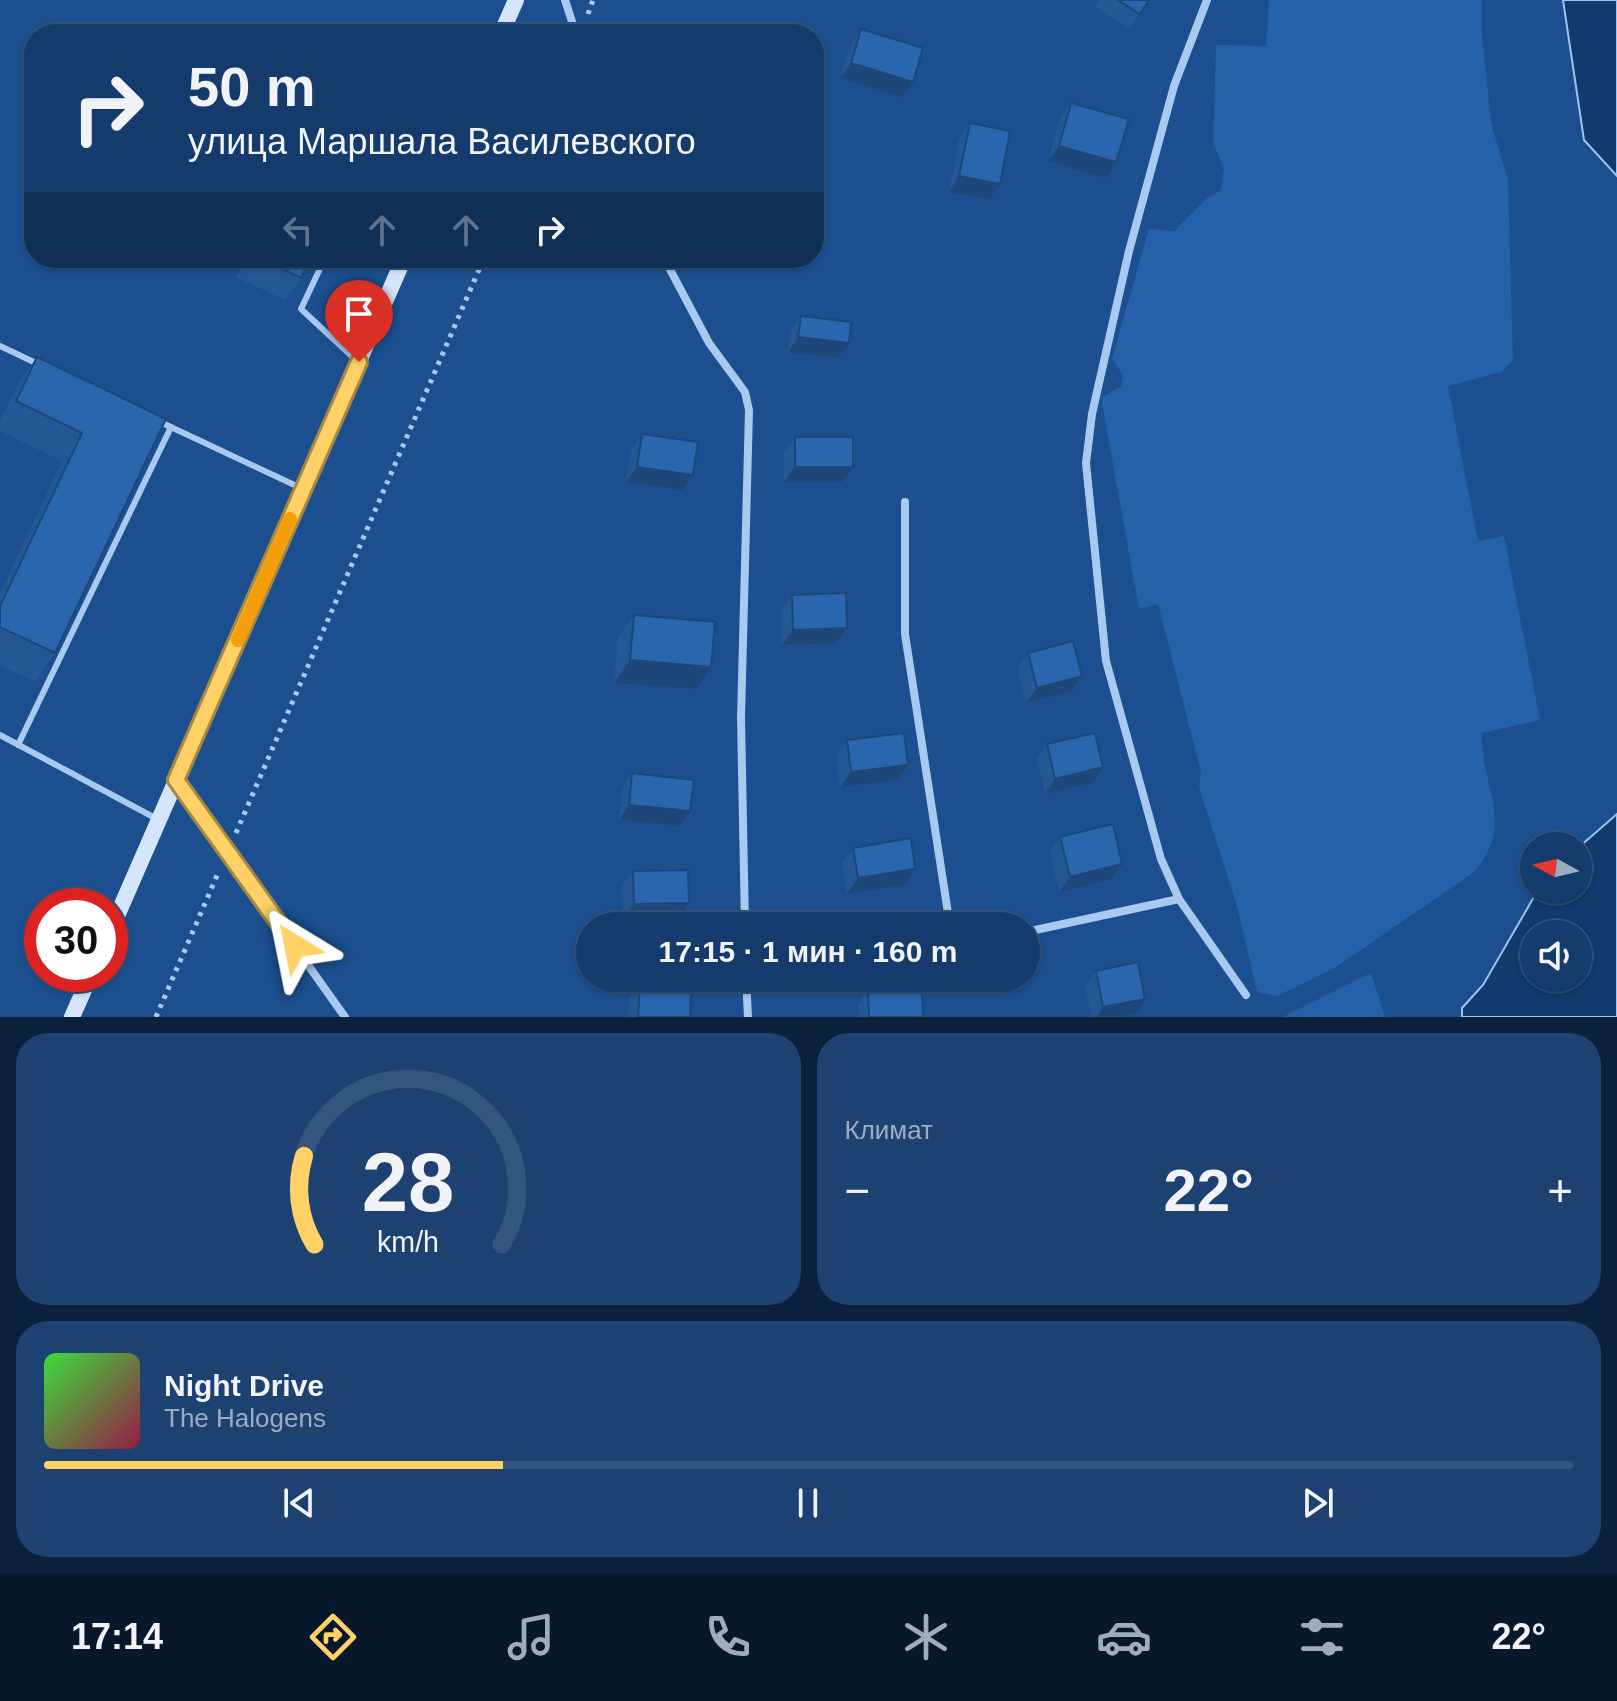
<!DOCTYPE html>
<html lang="ru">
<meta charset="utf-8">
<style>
:root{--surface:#143b6b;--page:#1d4271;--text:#f1f3f6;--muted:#9dadc1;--line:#33557e;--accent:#ffd166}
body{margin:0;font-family:Helvetica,sans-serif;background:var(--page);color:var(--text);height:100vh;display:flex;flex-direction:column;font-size:30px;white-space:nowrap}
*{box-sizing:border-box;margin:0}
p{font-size:26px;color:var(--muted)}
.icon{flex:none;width:44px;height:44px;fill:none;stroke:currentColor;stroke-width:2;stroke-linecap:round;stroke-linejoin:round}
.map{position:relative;height:1017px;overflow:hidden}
.details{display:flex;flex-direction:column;gap:16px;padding:16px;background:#0b203b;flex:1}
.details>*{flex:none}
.banner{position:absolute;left:24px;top:24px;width:800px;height:244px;border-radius:32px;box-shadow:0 2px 6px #0004,0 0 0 2px var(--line);background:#143b6b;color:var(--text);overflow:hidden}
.needle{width:52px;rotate:278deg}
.tools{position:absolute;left:1520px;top:832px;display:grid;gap:16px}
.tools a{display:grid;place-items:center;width:72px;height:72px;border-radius:50%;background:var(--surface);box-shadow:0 2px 6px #0004,0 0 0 2px var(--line);font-size:40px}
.speed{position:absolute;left:24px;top:888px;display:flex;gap:16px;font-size:40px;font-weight:700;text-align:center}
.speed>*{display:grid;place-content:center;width:104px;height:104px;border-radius:50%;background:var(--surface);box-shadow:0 2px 6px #0004,0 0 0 2px var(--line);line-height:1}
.speed .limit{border:12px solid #d22;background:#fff;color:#111}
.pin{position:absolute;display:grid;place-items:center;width:68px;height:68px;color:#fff;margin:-82px -34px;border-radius:50% 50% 50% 0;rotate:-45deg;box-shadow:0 0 8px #0007}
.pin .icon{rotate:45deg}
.me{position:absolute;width:88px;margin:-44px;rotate:325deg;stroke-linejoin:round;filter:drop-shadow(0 0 6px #0008)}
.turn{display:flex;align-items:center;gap:28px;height:168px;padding:0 32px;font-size:36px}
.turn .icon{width:104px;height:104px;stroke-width:2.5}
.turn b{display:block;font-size:56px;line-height:68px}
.lanes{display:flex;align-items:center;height:76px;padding:0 32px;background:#0003;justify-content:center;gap:40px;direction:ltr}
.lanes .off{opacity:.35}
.big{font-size:60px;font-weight:700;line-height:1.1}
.details .widget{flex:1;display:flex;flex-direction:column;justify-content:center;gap:12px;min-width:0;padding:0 28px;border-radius:32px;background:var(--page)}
.details .dial{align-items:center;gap:0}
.dial svg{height:208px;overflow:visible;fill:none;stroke:var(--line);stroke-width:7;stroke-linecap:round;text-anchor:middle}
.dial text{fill:var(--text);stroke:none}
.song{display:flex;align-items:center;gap:24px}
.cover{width:96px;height:96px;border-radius:12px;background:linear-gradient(135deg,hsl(120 70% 55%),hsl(340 70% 35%))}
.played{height:8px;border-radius:4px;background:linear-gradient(90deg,var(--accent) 30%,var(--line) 30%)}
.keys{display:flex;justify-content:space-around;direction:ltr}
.heat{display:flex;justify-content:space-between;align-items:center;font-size:44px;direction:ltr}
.details .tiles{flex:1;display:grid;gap:16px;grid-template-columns:1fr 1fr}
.widget:last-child{grid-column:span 2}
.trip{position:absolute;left:576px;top:912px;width:464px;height:80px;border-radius:40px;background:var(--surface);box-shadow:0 2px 6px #0004,0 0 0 2px var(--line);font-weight:700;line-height:80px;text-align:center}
.dock{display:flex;height:128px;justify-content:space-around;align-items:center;background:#08182b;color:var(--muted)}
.dock .icon{width:56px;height:56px}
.dock .selected{color:var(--accent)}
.dock b{font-size:36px;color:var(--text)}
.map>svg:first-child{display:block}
.green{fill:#2461a8}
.water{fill:#123a6d;stroke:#9cc4f0;stroke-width:2;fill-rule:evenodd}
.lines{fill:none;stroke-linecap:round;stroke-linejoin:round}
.path{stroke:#a9c9ee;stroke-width:5;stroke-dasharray:4 6;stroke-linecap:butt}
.lane{stroke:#a9c9ee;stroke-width:6}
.street{stroke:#a9c9ee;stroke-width:8}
.secondary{stroke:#d6e6fa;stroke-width:16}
.wall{fill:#245895}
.shaded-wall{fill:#1d4779}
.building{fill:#2a66ad;stroke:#1d4779;stroke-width:2}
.route-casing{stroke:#a68842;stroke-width:20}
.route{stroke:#ffd166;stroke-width:14}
.slow{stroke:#f59e0b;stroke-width:14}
</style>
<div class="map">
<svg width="1617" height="1017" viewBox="0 0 1617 1017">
<rect width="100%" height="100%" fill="#1b4f8f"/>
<!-- green -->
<g class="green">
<path d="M1269 0H1482V34L1491 123 1508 180 1513 360 1501 372 1448 386 1478 541 1504 536 1540 720 1482 733C1480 786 1517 825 1473 873L1333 969 1277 996 1257 992 1237 906 1199 787 1201 772 1158 604 1139 609 1101 398 1121 386 1123 375 1112 359 1149 229 1174 231 1206 199 1221 190 1224 168 1213 144 1216 45 1266 46Z"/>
<polygon points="1371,973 1385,1017 1283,1017"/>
</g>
<!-- water -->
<g class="water">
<polygon points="1563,0 1617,0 1617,176 1584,140"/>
<path d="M1617 814V1017H1462V1008L1483 985 1538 890H1578V848ZM1534 934H1578V978H1534Z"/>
</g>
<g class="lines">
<!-- path -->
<g class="path">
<polyline points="588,14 593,0"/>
<polyline points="236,833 484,258"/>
<polyline points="156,1017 219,871"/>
</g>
<!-- lane -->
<g class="lane">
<polyline points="325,258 301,309 356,360"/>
<polyline points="0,346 40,365"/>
<polyline points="158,421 303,489"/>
<polyline points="0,735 159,820"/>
<polyline points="18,745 171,427"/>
</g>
<!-- street -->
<g class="street">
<polyline points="565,0 576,34"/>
<polyline points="1207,0 1174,86 1129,251 1092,414 1086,463 1106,661 1161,859 1179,899 1246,995"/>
<polyline points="664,258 709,343 745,392 749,410 741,718 745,926"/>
<polyline points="905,502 905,634 950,926"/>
<polyline points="177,781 345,1017"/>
<polyline points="1026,932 1179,899"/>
<polyline points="746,978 748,1017"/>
<polyline points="746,981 770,978"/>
</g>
<!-- secondary -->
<g class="secondary">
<polyline points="501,34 516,0"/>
<polyline points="110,932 404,258"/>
<polyline points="72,1017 91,974"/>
</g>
</g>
<!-- wall -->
<g class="wall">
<polygon points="1099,0 1149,0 1129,29 1095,7"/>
<polygon points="861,29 902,97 840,78 851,44"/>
<polygon points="1071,103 1106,178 1048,161 1060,118"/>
<polygon points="970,123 1000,184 990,199 949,192 959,139"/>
<polygon points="245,258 310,258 301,278 285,300 236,277"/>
<polygon points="801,316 838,358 788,352 790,331"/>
<polygon points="37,357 166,419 55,653 35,682 0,665 0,593 62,461 0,431 0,421 17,386"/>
<polygon points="642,434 693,475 683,490 626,482 631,449"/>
<polygon points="795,437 853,467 842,482 784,482 784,452"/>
<polygon points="792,595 847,628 837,643 782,645 781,610"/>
<polygon points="634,615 711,667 696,689 614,683 618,637"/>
<polygon points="1028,653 1082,676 1072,691 1026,703 1017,668"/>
<polygon points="847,740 897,780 840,787 836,755"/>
<polygon points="1047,744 1103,767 1092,783 1045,794 1037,759"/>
<polygon points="632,773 680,826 619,820 622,788"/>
<polygon points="1060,837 1122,864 1112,879 1059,892 1050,852"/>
<polygon points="853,848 905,885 847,894 842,863"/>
<polygon points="633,871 678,918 623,919 622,886"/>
<polygon points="1096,971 1135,1014 1120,1017 1091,1017 1085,986"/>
<polygon points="640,983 690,1017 628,1017 629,998"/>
<polygon points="868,989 923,1017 858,1017 858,1005"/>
</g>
<!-- shaded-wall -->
<g class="shaded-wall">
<polygon points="851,63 913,82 902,97 840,78"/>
<polygon points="1059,146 1116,162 1106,178 1048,161"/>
<polygon points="959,176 1000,184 990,199 949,192"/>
<polygon points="798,337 849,343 838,358 788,352"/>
<polygon points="637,467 693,475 683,490 626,482"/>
<polygon points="795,467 853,467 842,482 784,482"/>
<polygon points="847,628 837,643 782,645 793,630"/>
<polygon points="630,660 711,667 696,689 614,683"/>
<polygon points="1082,676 1072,691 1026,703 1037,688"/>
<polygon points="908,765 897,780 840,787 851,772"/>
<polygon points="1103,767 1092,783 1045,794 1055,779"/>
<polygon points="629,805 690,811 680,826 619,820"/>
<polygon points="1122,864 1112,879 1059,892 1070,877"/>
<polygon points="915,869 905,885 847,894 858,878"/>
<polygon points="689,903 678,918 623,919 634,904"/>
<polygon points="1145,999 1135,1014 1120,1017 1096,1017 1103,1007"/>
</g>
<!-- building -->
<g class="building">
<polygon points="1118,0 1149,0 1140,14"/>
<polygon points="861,29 923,48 913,82 851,63"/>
<polygon points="1071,103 1129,119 1116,162 1059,146"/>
<polygon points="970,123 1010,131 1000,184 959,176"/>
<polygon points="259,258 310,258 301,278"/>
<polygon points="801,316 851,322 849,343 798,337"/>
<polygon points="37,357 166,419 55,653 0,627 0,606 82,433 16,401"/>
<polygon points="642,434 698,442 693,475 637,467"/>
<rect x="795" y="437" width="58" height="30"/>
<polygon points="846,593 847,628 793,630 792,595"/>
<polygon points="634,615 715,622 711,667 630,660"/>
<polygon points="1073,641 1082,676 1037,688 1028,653"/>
<polygon points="904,733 908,765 851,772 847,740"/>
<polygon points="1095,733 1103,767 1055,779 1047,744"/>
<polygon points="632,773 694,780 690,811 629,805"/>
<polygon points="1113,824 1122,864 1070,877 1060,837"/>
<polygon points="911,838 915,869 858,878 853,848"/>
<polygon points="688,870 689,903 634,904 633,871"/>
<polygon points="1138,962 1145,999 1103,1007 1096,971"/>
<polygon points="640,983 691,986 690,1017 638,1017"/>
<polygon points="922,988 923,1017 869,1017 868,989"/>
</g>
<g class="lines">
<!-- route casing -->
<g class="route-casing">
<polyline id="route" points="295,946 176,780 359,362"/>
</g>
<!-- route -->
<use href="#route" class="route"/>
<!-- slow -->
<polyline class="slow" points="238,640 290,519"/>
</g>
</svg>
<div class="tools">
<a><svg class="needle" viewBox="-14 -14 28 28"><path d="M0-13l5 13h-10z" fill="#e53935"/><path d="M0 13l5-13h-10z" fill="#9dadc1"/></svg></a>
<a><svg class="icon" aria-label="sound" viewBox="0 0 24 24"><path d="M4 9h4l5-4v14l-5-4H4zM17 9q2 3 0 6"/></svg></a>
</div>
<div class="speed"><div class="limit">30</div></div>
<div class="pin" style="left:359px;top:362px;background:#d93025"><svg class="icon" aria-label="arrive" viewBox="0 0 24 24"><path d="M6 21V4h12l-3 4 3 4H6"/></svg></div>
<svg class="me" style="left:295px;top:946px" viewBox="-20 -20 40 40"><path d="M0-17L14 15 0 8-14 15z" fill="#ffd166" stroke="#fff" stroke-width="4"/></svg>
<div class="trip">17:15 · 1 мин · 160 m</div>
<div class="banner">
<div class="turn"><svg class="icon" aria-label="right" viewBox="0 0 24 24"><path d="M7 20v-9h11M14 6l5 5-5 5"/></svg><div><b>50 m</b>улица Маршала Василевского</div></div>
<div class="lanes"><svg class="icon off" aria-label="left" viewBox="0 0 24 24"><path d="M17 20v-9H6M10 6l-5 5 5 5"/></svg><svg class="icon off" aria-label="ahead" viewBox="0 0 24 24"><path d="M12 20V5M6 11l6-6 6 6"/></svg><svg class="icon off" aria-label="ahead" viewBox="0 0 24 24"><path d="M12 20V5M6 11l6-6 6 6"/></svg><svg class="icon" aria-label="right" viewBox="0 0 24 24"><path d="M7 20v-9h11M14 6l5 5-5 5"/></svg></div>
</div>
</div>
<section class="details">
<div class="tiles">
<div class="widget dial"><svg viewBox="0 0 100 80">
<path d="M14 69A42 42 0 1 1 86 69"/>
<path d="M14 69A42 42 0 0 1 10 35" stroke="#ffd166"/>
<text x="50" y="56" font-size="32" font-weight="700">28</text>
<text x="50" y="72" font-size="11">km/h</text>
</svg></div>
<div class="widget"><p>Климат</p>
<div class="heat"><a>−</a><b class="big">22°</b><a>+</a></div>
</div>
<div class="widget">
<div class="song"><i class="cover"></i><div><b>Night Drive</b><p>The Halogens</p></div></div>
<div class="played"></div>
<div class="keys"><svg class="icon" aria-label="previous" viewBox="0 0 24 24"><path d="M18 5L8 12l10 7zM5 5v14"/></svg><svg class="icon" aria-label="pause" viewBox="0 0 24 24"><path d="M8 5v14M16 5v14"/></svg><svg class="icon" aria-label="next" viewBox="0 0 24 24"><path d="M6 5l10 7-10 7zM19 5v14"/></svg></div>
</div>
</div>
</section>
<nav class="dock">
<b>17:14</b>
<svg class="icon selected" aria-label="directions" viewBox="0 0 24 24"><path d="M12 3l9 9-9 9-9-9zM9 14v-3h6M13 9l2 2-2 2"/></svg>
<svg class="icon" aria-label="music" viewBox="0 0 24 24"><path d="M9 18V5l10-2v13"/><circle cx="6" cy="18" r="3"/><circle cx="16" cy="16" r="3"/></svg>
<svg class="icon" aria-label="phone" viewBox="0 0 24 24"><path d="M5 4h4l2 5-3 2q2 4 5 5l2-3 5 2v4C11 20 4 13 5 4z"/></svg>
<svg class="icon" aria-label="climate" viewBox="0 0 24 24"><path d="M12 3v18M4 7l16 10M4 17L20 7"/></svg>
<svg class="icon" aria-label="car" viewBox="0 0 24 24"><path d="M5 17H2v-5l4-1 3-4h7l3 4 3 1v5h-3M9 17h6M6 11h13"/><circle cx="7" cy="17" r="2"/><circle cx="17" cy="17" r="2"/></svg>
<svg class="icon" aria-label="filters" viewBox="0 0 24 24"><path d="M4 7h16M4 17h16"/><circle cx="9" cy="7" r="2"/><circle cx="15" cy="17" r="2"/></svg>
<b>22°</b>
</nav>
